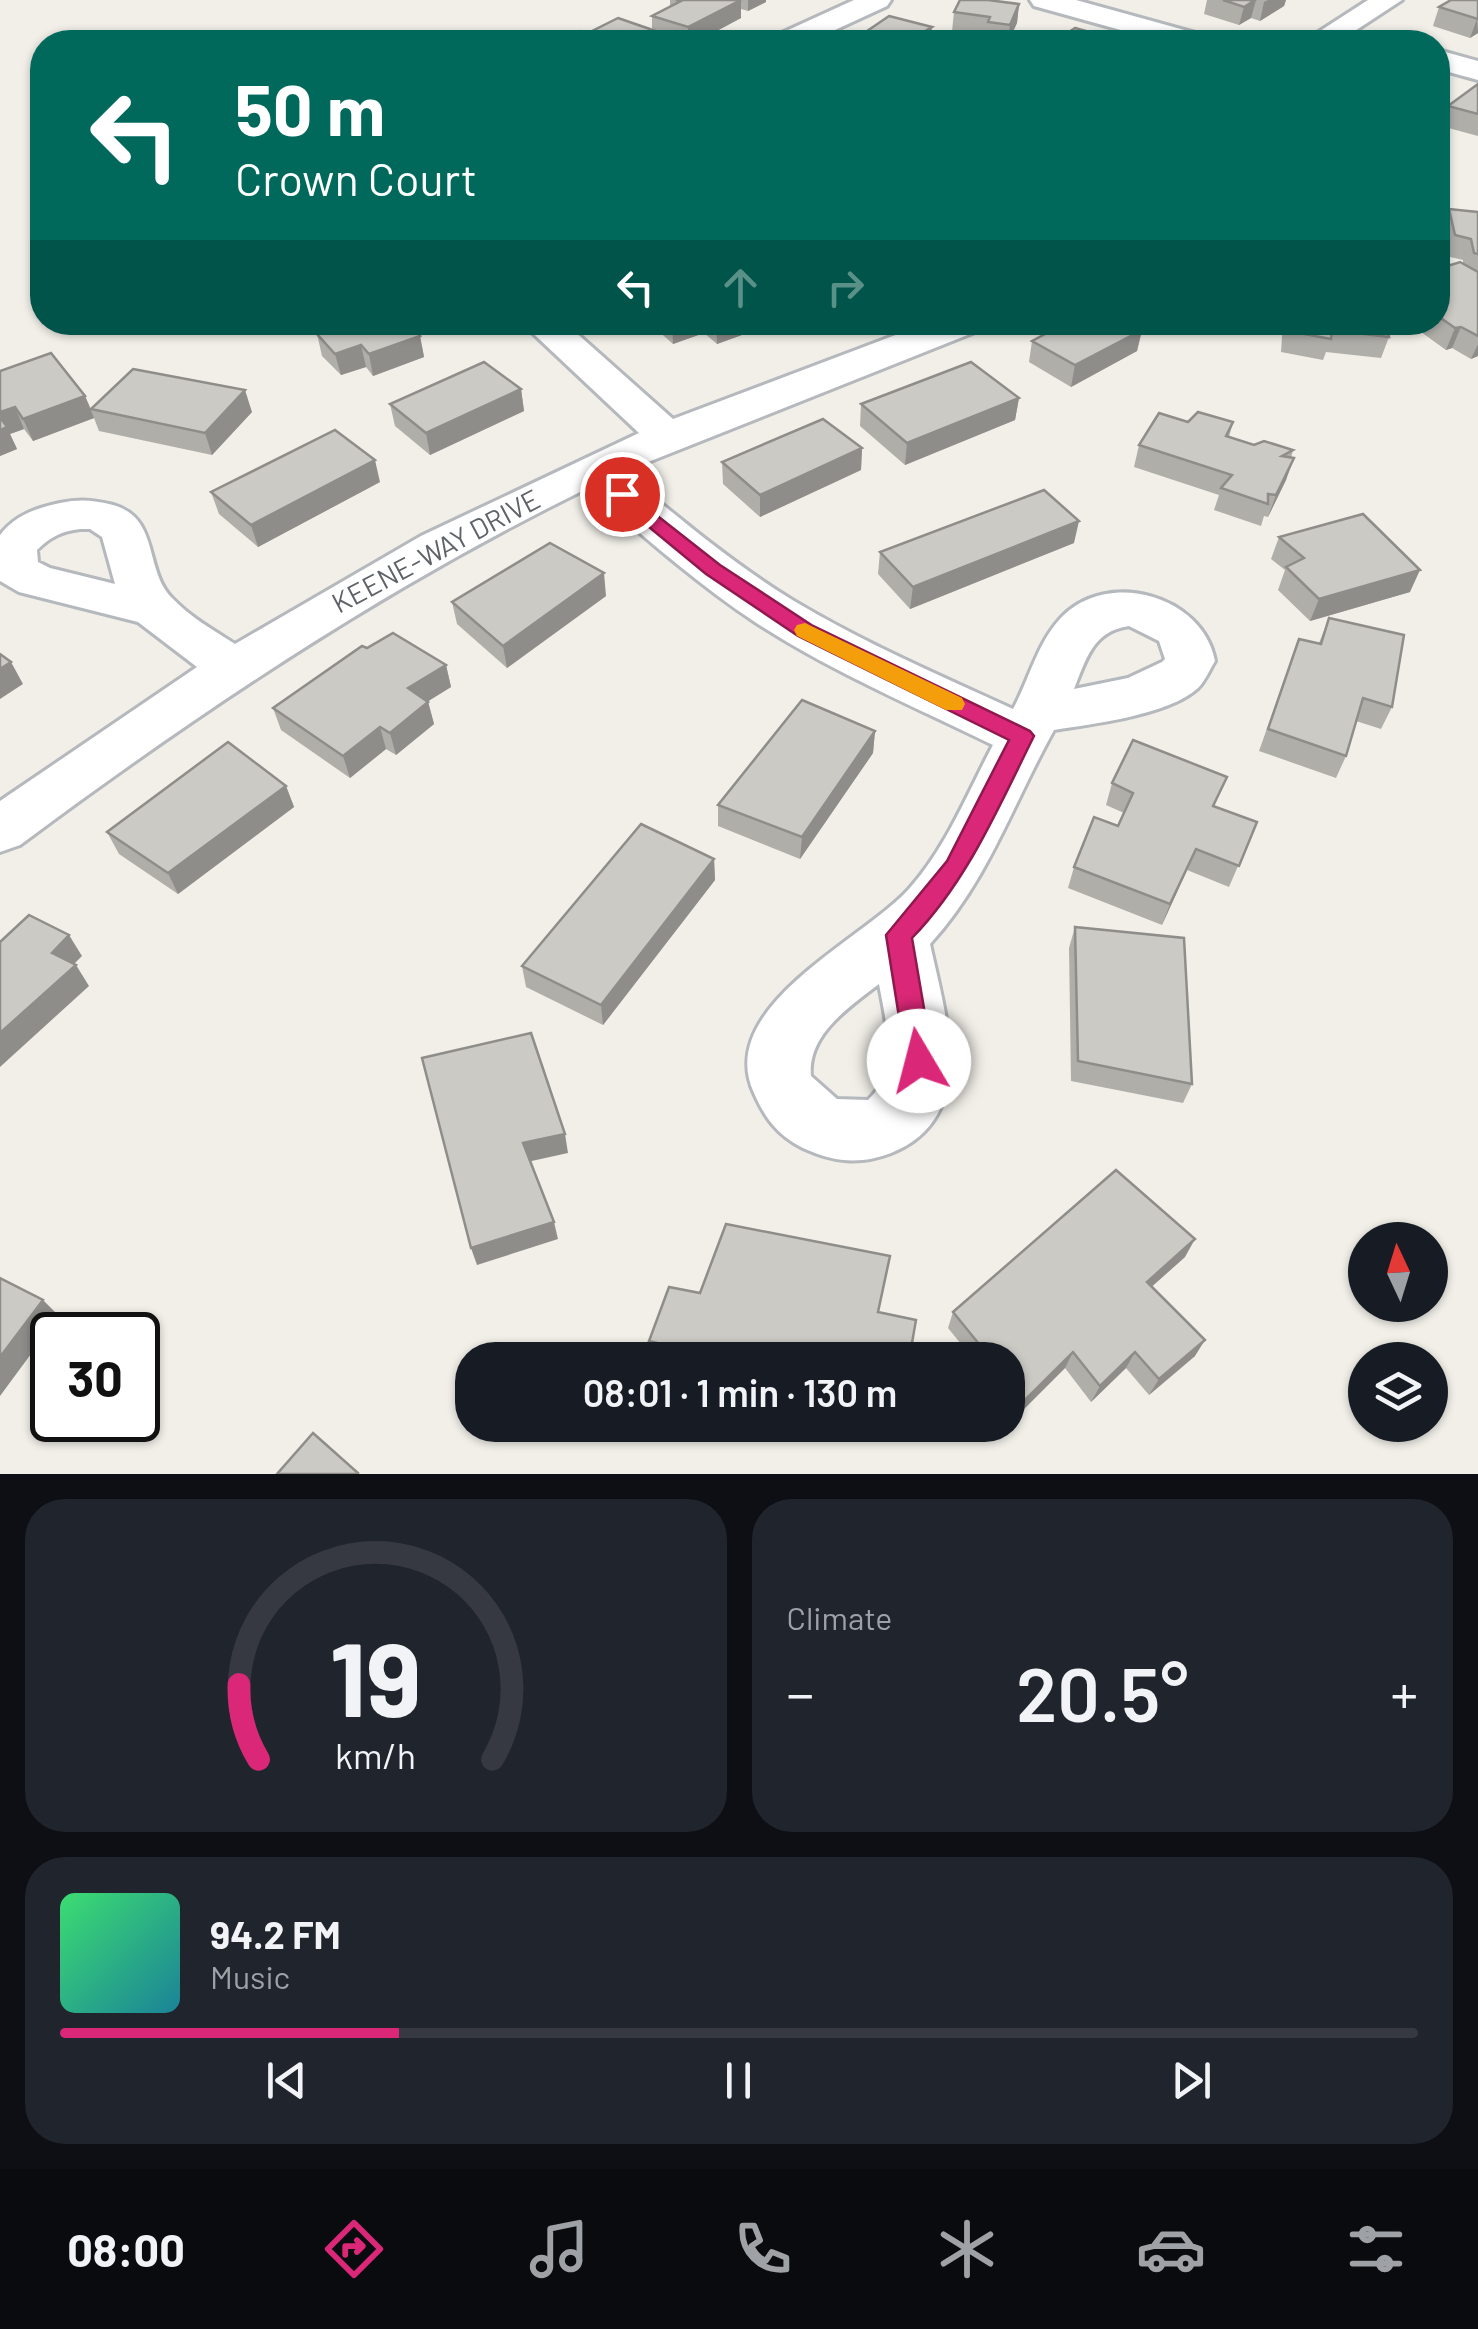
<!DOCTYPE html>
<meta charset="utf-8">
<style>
:root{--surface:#171b24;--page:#20242c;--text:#f1f3f6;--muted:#9ea1a6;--line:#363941;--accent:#db2777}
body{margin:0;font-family:Barlow,sans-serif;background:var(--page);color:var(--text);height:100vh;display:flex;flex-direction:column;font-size:38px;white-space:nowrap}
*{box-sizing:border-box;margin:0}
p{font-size:32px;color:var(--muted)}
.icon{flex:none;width:55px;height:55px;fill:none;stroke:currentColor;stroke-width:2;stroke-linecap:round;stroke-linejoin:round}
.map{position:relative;height:1474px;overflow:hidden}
.details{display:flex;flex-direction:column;gap:25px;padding:25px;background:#0d0f14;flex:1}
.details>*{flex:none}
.hud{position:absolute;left:30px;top:30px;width:1420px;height:305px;border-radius:40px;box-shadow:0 2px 8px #0004;background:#00695c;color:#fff;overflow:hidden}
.needle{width:65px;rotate:356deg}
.tools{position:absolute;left:1348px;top:1222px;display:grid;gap:20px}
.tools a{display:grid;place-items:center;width:100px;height:100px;border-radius:50%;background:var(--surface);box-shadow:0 2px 8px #0004;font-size:50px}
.speed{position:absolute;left:30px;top:1312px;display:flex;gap:20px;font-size:50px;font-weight:700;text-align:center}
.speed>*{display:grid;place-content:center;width:130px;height:130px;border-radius:50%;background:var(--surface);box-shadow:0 2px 8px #0004;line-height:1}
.speed .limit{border:5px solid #111;border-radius:15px;background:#fff;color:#111}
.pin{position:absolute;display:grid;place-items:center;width:85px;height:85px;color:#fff;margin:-42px;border:5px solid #fff;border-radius:50%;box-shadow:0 2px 10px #0007}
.me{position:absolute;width:110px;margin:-55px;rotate:352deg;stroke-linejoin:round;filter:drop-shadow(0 0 8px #0008)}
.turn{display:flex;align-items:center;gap:35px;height:210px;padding:0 40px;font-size:45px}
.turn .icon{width:130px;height:130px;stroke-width:2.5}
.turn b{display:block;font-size:70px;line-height:85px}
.lanes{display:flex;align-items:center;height:95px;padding:0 40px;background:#0003;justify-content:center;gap:50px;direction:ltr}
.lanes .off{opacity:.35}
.big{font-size:75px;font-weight:600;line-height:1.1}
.details .widget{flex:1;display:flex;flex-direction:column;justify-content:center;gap:15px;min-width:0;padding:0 35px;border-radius:40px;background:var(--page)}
.details .dial{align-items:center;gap:0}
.dial svg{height:260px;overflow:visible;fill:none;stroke:var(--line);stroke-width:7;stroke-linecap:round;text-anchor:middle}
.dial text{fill:var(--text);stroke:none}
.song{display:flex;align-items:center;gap:30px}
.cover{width:120px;height:120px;border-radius:15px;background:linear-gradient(135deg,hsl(140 70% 55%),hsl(190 70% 35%))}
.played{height:10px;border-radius:5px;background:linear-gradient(90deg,var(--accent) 25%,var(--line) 25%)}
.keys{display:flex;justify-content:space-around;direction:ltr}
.heat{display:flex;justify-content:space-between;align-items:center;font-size:55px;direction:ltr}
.details .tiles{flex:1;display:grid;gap:25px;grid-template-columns:1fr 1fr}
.widget:last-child{grid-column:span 2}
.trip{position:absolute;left:455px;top:1342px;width:570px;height:100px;border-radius:40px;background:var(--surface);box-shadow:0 2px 8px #0004;font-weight:600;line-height:100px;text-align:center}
.tabs{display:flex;height:160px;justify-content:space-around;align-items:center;background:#090b0e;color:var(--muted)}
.tabs .icon{width:70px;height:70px}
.tabs .current{color:var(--accent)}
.tabs b{font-size:45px;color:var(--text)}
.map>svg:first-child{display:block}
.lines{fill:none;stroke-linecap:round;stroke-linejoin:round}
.street-casing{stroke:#b5b8bc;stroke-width:6}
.street{fill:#fff;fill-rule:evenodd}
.wall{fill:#afaea9}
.shaded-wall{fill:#8f8d8a}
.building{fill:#cccac5;stroke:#8f8d8a;stroke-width:2.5}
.route{fill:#db2777;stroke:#8e194d;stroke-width:2.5}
.slow{fill:#f59e0b}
.labels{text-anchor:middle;stroke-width:8;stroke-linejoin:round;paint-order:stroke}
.street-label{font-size:28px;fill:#5f6368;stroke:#fff}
</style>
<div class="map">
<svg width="1478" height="1474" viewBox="0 0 1478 1474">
<rect width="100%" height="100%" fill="#f1efe8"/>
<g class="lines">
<!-- street casing -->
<g class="street-casing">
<g id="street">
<polygon points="854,0 891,0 887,6 809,42 771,42 775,36"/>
<polygon points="1030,0 1076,0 1206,36 1210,42 1164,42 1034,6"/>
<polygon points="1368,0 1402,0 1338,42 1303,42"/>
<polygon points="1438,50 1478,61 1478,80 1438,69"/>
<path d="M521 322H564L673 419 930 322H985L980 330 623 472C678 517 733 564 794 601 864 643 939 675 1013 709 1029 680 1037 644 1060 619 1106 568 1203 595 1215 661 1210 669 1205 681 1198 688 1169 715 1092 724 1054 730 1013 803 988 881 930 944 945 1014 980 1118 891 1153 860 1165 833 1162 803 1148 778 1136 765 1118 754 1093 714 1007 863 940 909 889 946 848 967 794 993 745 913 706 830 671 755 622 696 583 642 535 588 488 386 587 200 711 20 845L0 852V801L197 667 138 622 19 592 0 581V535C15 515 37 508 60 503 79 499 94 500 113 505 160 518 144 570 172 598 190 617 213 630 235 644L421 536 639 433ZM80 529H90L102 537 115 584 50 568 38 562 37 550C50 537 62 531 80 529ZM1129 626 1159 641 1165 659 1162 662 1128 678 1074 689C1086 659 1093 631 1129 626ZM879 984C886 1023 900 1071 868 1100L837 1099 811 1076C807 1035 849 1007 879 984Z"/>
</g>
</g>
<!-- street -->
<use href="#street" class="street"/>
</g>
<!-- wall -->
<g class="wall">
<polygon points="670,0 766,0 766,2 748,11 741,9 741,18 696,42 676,42 670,40 670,42 565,42 565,39 588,33 652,30 652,16 670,7"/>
<polygon points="1207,0 1286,0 1284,6 1260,21 1251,18 1239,25 1204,14"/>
<polygon points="1478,0 1478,33 1470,38 1433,26 1439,7"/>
<polygon points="1019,4 1017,23 1008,42 985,41 986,35 952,31 954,12"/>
<polygon points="1100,35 1120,37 1154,42 1060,42 1061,37"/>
<polygon points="1478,84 1478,136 1441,126 1448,106"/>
<polygon points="1449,209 1478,212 1478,356 1471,359 1452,348 1446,350 1407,322 1438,322 1438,269 1463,264 1463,260 1446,256 1441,230"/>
<polygon points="332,322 408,322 420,336 424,357 373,376 366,367 341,375 322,356 317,334 336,327"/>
<polygon points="655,322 778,322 717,344 704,333 673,344 655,328"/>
<polygon points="1283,322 1386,322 1389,337 1381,358 1326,352 1323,360 1281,352"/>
<polygon points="1142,330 1137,351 1071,387 1029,362 1032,341"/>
<polygon points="0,371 85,396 91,409 252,412 212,455 99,431 94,418 33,441 24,429 10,434 17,449 0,456"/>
<polygon points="521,389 524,411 430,455 395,426 390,404"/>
<polygon points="1019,398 1015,420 905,465 860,426 861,404"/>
<polygon points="1188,422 1233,422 1229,437 1254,445 1293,450 1286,480 1268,517 1264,516 1261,526 1214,510 1219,495 1134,467 1139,445"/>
<polygon points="862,448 861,470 760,517 723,484 722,462"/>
<polygon points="380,482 258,547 219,514 211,492"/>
<polygon points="1279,537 1410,592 1310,621 1278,590 1285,570 1271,559"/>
<polygon points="1074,543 910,609 878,574 880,552"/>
<polygon points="606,596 507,668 457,624 452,602"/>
<polygon points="1329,618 1392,707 1381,729 1356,721 1346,756 1336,778 1259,751 1299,639 1319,643"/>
<polygon points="367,648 446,665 451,687 428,701 434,724 396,755 386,749 350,778 281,730 273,708"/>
<polygon points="875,731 873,753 800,859 718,826 718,805"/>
<polygon points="1112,783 1215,806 1257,822 1229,887 1187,870 1162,925 1068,888 1074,867 1118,826 1124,813 1106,805"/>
<polygon points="286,786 294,807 178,894 119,854 107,832"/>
<polygon points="714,859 715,880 603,1025 526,987 522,966"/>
<polygon points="1075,927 1192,1084 1183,1103 1071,1081 1069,948"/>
<polygon points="1185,1257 1152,1286 1195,1356 1149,1395 1126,1368 1091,1402 1065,1368 1018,1415 1008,1402 1008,1360 974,1360 948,1328 953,1312"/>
<polygon points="700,1293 878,1313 909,1360 664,1360 651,1357 649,1341"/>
</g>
<!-- shaded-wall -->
<g class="shaded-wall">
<polygon points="741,0 741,18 696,42 688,42 688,27"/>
<polygon points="748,0 766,0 766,2 748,11"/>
<polygon points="1256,0 1251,18 1239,25 1244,7"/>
<polygon points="1268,0 1286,0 1284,6 1260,21 1264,2"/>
<polygon points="1019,4 1017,23 1008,42 1010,25"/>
<polygon points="1477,19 1478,33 1470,38"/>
<polygon points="932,27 930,42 906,42"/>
<polygon points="670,36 670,42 657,42"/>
<polygon points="672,322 704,322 704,333 673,344"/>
<polygon points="716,322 778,322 717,344"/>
<polygon points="1461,327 1452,348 1446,350 1455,328"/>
<polygon points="1142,330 1137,351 1071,387 1075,365"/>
<polygon points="420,336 424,357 373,376 369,354"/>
<polygon points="1478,344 1478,356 1471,359"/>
<polygon points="361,345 366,367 341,375 335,354"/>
<polygon points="521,389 524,411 430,455 426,433"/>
<polygon points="245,390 252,412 212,455 205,433"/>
<polygon points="85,396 94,418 33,441 23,419"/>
<polygon points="1019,398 1015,420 905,465 907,443"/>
<polygon points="15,407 24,429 10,434 17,449 0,456 0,412"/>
<polygon points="862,448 861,470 760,517 760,495"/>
<polygon points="1294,458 1286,480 1268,517 1276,495"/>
<polygon points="375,460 380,482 258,547 251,525"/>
<polygon points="1079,521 1074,543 910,609 913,587"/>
<polygon points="1420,570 1410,592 1310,621 1319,599"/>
<polygon points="604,573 606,596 507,668 503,646"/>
<polygon points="11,662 23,684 0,699 0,669"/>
<polygon points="446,665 451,687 414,710 408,688"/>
<polygon points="428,702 434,724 396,755 390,733"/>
<polygon points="380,727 386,749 350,778 343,756"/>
<polygon points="875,731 873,753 800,859 802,837"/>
<polygon points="286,786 294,807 178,894 168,873"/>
<polygon points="1196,849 1187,870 1162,925 1170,904"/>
<polygon points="714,859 715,880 603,1025 601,1005"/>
<polygon points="69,935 82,956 65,973 52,953"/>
<polygon points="76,965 89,986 0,1067 0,1033"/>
<polygon points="565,1134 568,1153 527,1162 523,1143"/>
<polygon points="554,1222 558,1239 477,1265 471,1248"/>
<polygon points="1195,1239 1185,1257 1138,1299 1147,1282"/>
<polygon points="43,1300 59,1316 0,1396 0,1357"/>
<polygon points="1205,1340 1195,1356 1149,1395 1159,1379"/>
<polygon points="1073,1352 1065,1368 1018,1415 1025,1400"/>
<polygon points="1135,1352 1126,1368 1091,1402 1100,1386"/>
</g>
<!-- building -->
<g class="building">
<polygon points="676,0 741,0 688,27 652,16 681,1"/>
<polygon points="960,0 988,0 1019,4 1010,25 988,22 990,17 954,12"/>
<polygon points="1223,0 1255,0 1244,7"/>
<polygon points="1451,0 1478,0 1478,19 1439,7"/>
<polygon points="889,16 932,27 906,42 851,42"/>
<polygon points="618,18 670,36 657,42 571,42 573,42 565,39 581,31 588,33"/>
<polygon points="1075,28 1100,35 1104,32 1120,37 1125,34 1154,42 1079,42 1061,37"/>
<polygon points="1478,84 1478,114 1448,106"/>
<polygon points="1449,209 1478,212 1478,254 1474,253 1471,239 1455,235"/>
<polygon points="1460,262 1478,272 1478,336 1461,327 1455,328 1438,316 1438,283 1439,282 1438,281 1438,269"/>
<polygon points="346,322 408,322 420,336 369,354 361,345 335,354 317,334 347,324"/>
<polygon points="1068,322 1129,322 1142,330 1075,365 1032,341"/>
<polygon points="1289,322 1386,322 1389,337 1332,330 1331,339 1288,331"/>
<polygon points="51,353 85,396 23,419 15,407 0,412 0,371"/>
<polygon points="484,362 521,389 426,433 390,404"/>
<polygon points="971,362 1019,398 907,443 861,404"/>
<polygon points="133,369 245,390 205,433 91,409"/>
<polygon points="1198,412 1233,422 1226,436 1254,445 1264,441 1293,450 1282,456 1294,458 1276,495 1268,494 1268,504 1221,488 1232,475 1139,445 1159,413 1188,422"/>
<polygon points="0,417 7,427 0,430"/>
<polygon points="823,419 862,448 760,495 722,462"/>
<polygon points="335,430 375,460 251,525 211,492"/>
<polygon points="1044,490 1079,521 913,587 880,552"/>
<polygon points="1363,514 1420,570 1319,599 1286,567 1304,558 1279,537"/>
<polygon points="550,543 604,573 503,646 452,602"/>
<polygon points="1329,618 1404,635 1392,707 1363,698 1346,756 1268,729 1299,639 1321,644"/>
<polygon points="393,633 446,665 408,688 428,702 390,733 380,727 343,756 273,708 362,646 367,648"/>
<polygon points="0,654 11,662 0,669"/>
<polygon points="802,700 875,731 802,837 718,805"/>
<polygon points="1133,740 1227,777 1213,806 1257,822 1239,866 1196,849 1170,904 1074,867 1094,817 1118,826 1133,793 1112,783"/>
<polygon points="228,742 286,786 168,873 107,832"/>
<polygon points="641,824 714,859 601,1005 522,966"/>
<polygon points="29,915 69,935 52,953 76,965 0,1033 0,942"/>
<polygon points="1075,927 1184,938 1192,1084 1078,1061"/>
<polygon points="531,1033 565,1134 523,1143 554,1222 471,1248 422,1058"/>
<polygon points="1116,1170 1195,1239 1147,1282 1205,1340 1159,1379 1135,1352 1100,1386 1073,1352 1025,1400 1008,1379 1008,1360 992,1360 953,1312"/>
<polygon points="726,1224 890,1256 878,1312 916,1320 909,1360 726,1360 649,1341 669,1287 700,1293"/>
<polygon points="0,1278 43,1300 0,1357"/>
<polygon points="313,1433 358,1473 357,1474 277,1474"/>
</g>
<!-- route -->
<path class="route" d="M622 488 720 565 813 626 1030 731 1034 736C998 808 968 880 912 938L933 1061 929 1070 919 1073 910 1070 906 1061 886 935 947 861 1009 740 798 636 706 574 615 499V490Z"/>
<!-- slow -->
<polygon class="slow" points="805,623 962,698 965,704 962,710 946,710 797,636 794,630 797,625"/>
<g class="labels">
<!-- street labels -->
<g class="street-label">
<text transform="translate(436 551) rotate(-28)" y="10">KEENE-WAY DRIVE</text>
</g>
</g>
</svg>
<div class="tools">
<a><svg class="needle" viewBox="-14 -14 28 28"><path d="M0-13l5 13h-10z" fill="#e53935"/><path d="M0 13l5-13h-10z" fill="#9ea1a6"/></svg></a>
<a><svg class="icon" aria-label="layers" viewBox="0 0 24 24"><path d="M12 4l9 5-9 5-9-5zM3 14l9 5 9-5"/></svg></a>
</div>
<div class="speed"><div class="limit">30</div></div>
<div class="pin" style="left:622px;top:494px;background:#d93025"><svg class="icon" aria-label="arrive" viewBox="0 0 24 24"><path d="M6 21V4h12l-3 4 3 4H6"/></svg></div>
<svg class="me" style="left:919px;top:1061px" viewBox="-20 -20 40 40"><circle r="19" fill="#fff"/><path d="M0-13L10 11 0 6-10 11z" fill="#db2777"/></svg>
<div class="trip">08:01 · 1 min · 130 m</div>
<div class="hud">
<div class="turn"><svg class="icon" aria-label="left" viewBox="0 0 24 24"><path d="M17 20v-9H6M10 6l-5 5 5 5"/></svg><div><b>50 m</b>Crown Court</div></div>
<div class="lanes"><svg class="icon" aria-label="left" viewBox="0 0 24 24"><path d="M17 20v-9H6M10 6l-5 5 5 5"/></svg><svg class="icon off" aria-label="ahead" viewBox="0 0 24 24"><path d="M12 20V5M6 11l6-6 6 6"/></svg><svg class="icon off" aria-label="right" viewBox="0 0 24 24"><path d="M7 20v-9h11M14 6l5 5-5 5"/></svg></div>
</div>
</div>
<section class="details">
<div class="tiles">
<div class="widget dial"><svg viewBox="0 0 100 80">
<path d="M14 69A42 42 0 1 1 86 69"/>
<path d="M14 69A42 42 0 0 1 8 46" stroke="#db2777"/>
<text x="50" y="56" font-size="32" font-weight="700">19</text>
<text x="50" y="72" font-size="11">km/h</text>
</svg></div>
<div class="widget"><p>Climate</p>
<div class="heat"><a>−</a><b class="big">20.5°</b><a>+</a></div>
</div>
<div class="widget">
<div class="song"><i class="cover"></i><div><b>94.2 FM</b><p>Music</p></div></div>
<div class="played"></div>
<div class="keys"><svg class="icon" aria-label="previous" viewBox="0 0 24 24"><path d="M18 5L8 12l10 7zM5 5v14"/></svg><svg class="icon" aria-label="pause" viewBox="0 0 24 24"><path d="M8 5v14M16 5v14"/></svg><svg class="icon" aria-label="next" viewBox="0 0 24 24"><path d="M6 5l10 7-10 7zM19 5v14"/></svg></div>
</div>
</div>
</section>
<nav class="tabs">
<b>08:00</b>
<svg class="icon current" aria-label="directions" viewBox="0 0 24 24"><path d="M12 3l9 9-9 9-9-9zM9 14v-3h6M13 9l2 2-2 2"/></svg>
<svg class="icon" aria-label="music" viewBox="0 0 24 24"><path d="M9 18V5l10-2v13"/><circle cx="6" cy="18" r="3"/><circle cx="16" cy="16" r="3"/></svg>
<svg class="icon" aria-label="phone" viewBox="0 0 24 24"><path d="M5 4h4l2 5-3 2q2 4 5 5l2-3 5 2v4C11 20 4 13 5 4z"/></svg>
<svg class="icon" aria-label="climate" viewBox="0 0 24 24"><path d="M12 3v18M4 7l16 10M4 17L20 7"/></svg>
<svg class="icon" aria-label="car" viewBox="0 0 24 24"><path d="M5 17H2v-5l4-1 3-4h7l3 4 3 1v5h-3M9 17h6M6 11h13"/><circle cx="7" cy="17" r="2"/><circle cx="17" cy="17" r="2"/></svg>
<svg class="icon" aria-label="filters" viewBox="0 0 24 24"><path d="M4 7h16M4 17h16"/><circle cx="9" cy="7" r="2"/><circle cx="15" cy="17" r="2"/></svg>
</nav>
